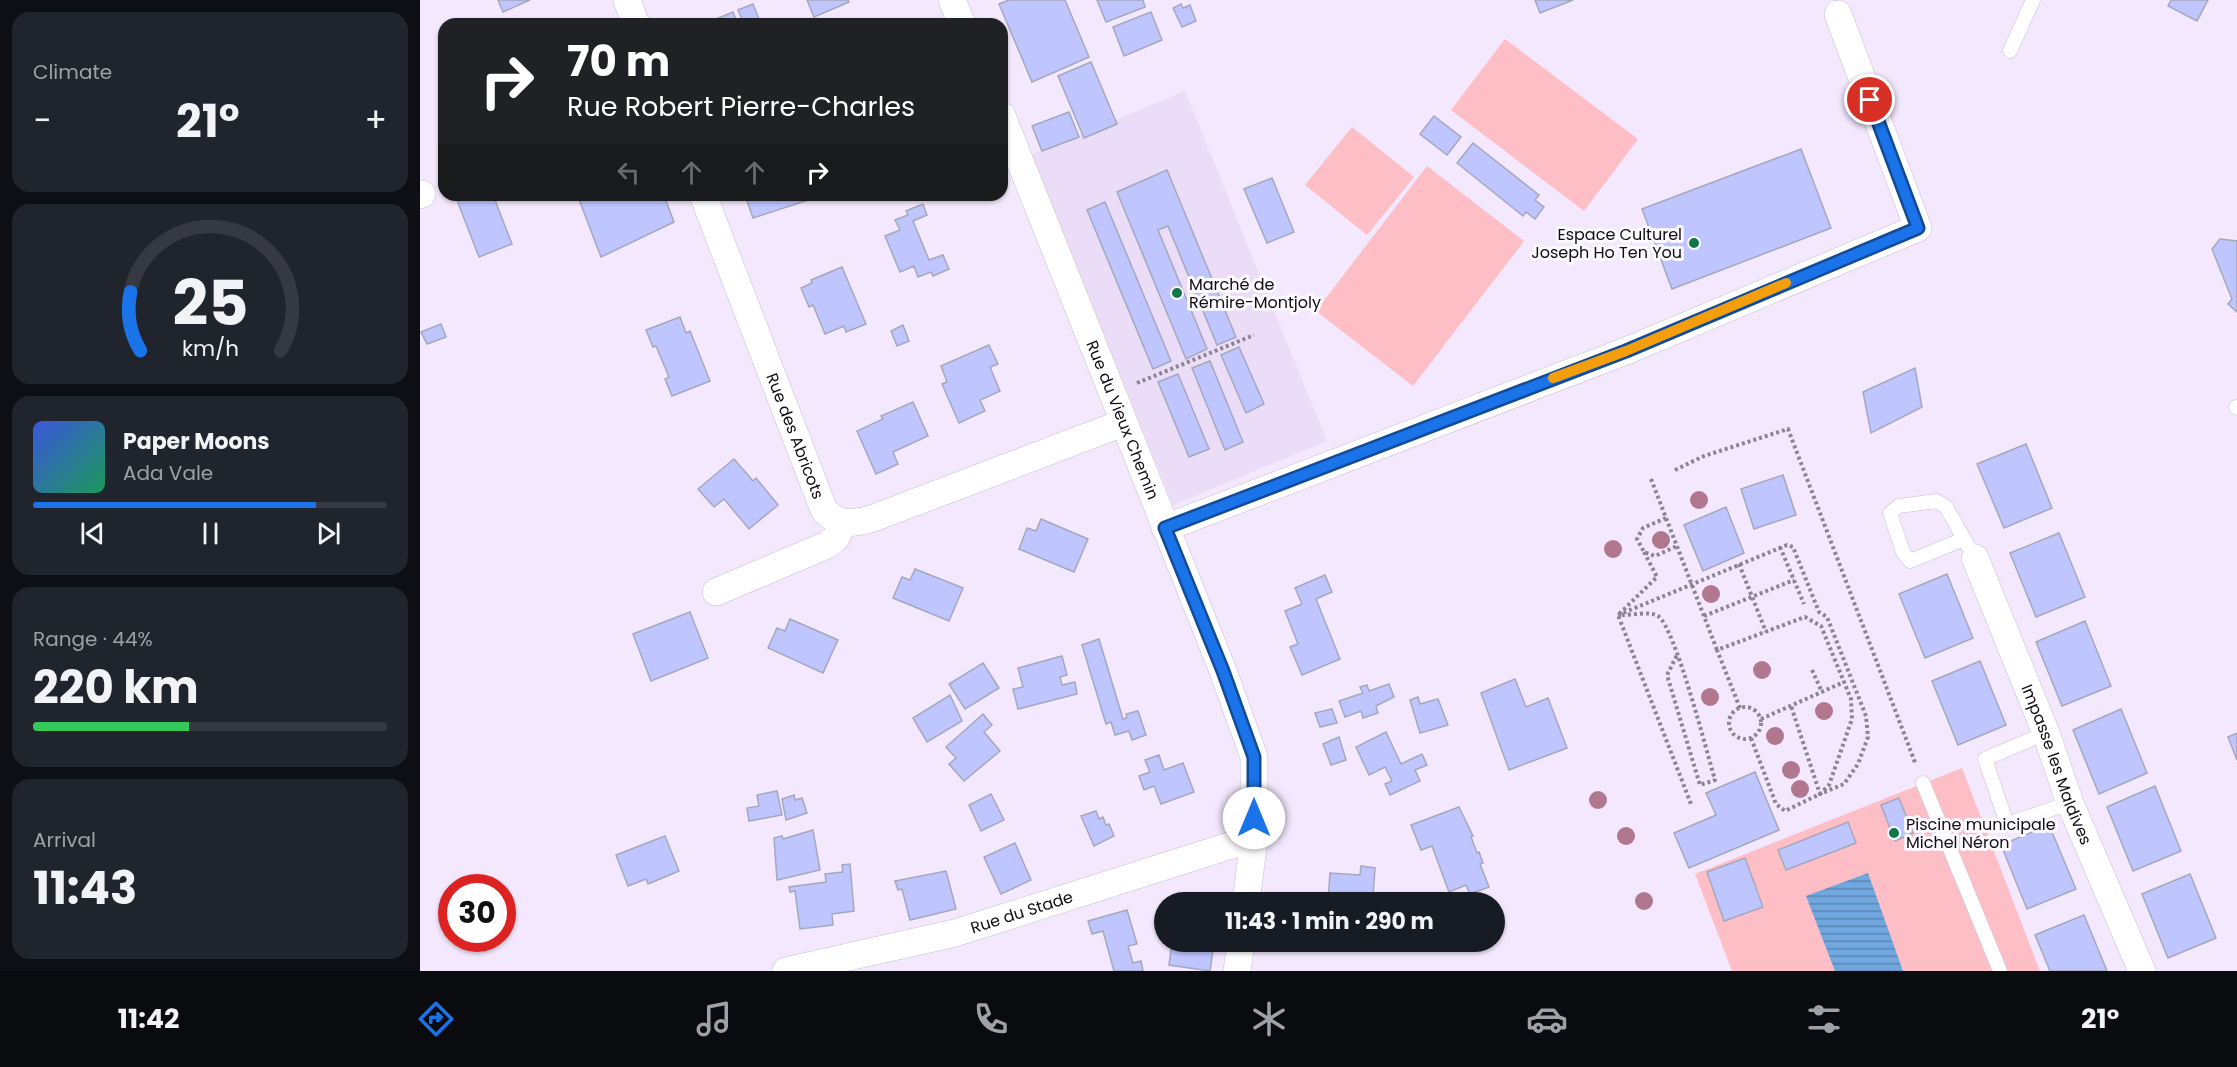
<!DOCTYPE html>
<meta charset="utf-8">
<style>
:root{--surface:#171b24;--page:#20242c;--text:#f1f3f6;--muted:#9ea1a6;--line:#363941;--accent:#1a73e8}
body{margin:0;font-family:Poppins,sans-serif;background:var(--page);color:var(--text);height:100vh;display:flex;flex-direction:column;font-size:22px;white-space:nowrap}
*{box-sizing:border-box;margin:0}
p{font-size:20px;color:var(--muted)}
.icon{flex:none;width:33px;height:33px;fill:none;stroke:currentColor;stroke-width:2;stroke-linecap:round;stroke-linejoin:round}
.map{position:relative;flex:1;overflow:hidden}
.drawer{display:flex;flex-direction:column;gap:12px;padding:12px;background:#0d0f14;width:420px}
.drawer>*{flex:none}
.top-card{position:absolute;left:18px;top:18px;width:570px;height:183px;border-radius:18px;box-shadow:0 2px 4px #0004;background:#202124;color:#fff;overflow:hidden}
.speed{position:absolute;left:18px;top:874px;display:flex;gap:12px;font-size:30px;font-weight:700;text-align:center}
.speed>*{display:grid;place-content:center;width:78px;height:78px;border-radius:50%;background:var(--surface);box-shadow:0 2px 4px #0004;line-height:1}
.speed .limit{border:9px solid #d22;background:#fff;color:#111}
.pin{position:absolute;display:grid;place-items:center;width:51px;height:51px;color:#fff;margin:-26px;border:3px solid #fff;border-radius:50%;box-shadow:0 2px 6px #0007}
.me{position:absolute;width:66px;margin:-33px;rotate:0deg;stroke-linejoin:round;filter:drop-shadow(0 0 4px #0008)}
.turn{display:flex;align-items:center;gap:21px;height:126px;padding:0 30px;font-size:27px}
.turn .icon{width:78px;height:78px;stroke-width:2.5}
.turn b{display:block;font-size:42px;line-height:51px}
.lanes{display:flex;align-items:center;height:57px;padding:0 30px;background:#0003;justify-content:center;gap:30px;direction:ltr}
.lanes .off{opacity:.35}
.big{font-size:45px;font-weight:700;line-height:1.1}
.drawer .tile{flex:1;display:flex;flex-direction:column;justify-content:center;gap:9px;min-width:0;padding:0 21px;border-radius:18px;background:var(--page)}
.drawer .dial{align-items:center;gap:0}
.dial svg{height:156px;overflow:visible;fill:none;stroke:var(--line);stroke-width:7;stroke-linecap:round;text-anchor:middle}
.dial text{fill:var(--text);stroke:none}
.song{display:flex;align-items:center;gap:18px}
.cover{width:72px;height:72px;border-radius:9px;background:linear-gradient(135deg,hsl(230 70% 55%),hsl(150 70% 35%))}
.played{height:6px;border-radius:3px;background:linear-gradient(90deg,var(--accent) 80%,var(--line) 80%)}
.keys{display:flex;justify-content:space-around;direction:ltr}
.heat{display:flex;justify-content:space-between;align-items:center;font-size:33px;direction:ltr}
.charge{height:9px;border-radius:4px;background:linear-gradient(90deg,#34c759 44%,var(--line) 0)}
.trip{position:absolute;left:734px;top:892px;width:351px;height:60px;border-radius:30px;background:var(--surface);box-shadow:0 2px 4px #0004;font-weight:700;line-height:60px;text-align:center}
.tab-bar{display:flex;height:96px;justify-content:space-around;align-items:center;background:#090b0e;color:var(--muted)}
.tab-bar .icon{width:42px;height:42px}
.tab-bar .active{color:var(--accent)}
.tab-bar b{font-size:27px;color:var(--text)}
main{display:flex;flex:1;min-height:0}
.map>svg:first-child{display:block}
.built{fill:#ebdcf7}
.garden{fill:#fdbec6}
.water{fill:url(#water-rules)}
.building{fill:#bfc5fe;stroke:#a5a8bc;stroke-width:1.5}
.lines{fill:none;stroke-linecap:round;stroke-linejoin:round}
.service-casing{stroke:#c9bed1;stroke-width:15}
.minor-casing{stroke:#c9bed1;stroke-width:28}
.path{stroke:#8b8492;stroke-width:4;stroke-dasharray:3 3;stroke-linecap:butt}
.service{stroke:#fff;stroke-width:14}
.minor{stroke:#fff;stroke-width:27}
.tree{fill:#b0778e}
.route-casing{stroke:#114b97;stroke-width:15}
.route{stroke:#1a73e8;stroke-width:10}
.slow{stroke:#f59e0b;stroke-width:10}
.poi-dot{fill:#13744b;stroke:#fcfafe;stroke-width:2}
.labels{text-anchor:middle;stroke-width:6;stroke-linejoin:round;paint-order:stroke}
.poi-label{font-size:16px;fill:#110d13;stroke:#fcfafe;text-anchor:start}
.street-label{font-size:16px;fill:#110d13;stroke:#fcfafe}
</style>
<main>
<section class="drawer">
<div class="tile"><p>Climate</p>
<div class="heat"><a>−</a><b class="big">21°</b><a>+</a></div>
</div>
<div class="tile dial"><svg viewBox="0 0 100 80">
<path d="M14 69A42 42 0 1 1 86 69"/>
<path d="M14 69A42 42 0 0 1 9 39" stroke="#1a73e8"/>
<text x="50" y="56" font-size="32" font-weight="700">25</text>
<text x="50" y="72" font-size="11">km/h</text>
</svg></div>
<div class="tile">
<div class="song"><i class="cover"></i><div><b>Paper Moons</b><p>Ada Vale</p></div></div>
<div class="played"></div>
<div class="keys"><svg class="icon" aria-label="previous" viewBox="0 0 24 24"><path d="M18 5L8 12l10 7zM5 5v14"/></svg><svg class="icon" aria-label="pause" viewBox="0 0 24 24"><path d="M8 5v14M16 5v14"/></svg><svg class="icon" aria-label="next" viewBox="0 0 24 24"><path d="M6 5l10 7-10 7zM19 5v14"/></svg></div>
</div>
<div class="tile"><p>Range · 44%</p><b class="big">220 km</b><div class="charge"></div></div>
<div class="tile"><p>Arrival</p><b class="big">11:43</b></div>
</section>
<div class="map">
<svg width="1817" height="971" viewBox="0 0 1817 971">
<defs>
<pattern id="water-rules" width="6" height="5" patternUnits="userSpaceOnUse" patternTransform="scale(1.5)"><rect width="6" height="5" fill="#70a7de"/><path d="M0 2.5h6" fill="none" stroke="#5b86b3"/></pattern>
</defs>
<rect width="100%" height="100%" fill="#f3e8fd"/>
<!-- built -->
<polygon class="built" points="765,91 907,441 753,505 611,155"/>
<!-- garden -->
<g class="garden">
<polygon points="1085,39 1218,139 1164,211 1031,110"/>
<polygon points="932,127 994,177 947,235 885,185"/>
<polygon points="1007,166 1104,241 993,386 896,311"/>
<polygon points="1542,768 1620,971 1312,971 1275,874"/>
</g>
<!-- water -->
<polygon class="water" points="1448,873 1483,971 1415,971 1386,896"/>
<!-- building -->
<g class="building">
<polygon points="78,0 110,0 83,12"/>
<polygon points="387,0 428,0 429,2 394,17"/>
<polygon points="589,0 645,0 669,57 612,82 579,4"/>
<polygon points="677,0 723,0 725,7 686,22"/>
<polygon points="1115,0 1153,0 1120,13"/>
<polygon points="1751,0 1788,0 1777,21 1748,6"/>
<polygon points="333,4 341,24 324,24 318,10"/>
<polygon points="761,4 763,8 770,5 776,21 762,27 753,8"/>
<polygon points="313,12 318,24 284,24"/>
<polygon points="731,12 742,40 704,56 693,27"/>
<polygon points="671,62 697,124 664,138 638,76"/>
<polygon points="649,112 659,137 622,151 612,126"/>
<polygon points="1014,116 1041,137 1027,155 1000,134"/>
<polygon points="1053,143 1119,195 1115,200 1124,207 1115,219 1106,212 1103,216 1037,163"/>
<polygon points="1381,149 1411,228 1252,289 1222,209"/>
<polygon points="747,170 816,337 797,345 748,226 738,230 787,349 766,359 697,192"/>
<polygon points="852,178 874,232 847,243 824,189"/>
<polygon points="35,195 73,195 92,244 59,257"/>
<polygon points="163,195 244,195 254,222 181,257 158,197"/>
<polygon points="325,195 404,195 333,218"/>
<polygon points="685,202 751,361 733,369 667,210"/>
<polygon points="503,204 507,215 493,221 509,260 523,255 529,269 513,276 511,272 498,277 494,266 480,272 465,236 480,230 475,220 488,215 486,211"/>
<polygon points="1800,239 1817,241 1817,312 1808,304 1812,299 1792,249"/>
<polygon points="422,267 446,324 426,332 424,326 405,334 393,305 389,307 381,288 392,283 391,280"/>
<polygon points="260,317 266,333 270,331 290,381 252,396 245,379 249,377 236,346 233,347 226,330"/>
<polygon points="21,324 26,337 7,344 1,332"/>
<polygon points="483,325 489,341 477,346 471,331"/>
<polygon points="569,345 578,364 570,367 580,391 560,400 565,411 539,423 522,384 527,382 521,366"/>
<polygon points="819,347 844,404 826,413 801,355"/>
<polygon points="790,361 823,442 805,450 772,368"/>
<polygon points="1495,368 1502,407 1451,433 1443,392"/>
<polygon points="758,374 789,449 769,457 738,382"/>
<polygon points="493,402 508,436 473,452 478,464 456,474 437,431 463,419 461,416"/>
<polygon points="1606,444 1632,508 1584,528 1557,464"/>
<polygon points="314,459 333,481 336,478 358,505 329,529 304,499 294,507 278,489"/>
<polygon points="1363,475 1376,515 1334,529 1321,489"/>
<polygon points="1306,507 1324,553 1283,571 1264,525"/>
<polygon points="621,519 668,539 654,572 599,549 607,528 616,531"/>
<polygon points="1639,533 1665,597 1616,617 1590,553"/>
<polygon points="495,569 543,588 529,621 473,598 482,577 490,580"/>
<polygon points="1527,574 1553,638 1505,658 1479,594"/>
<polygon points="905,575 912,592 896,599 920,659 882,675 870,647 878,644 865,611 882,604 875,588"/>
<polygon points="270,612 288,658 231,681 213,634"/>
<polygon points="370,619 418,640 403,673 348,648 357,628 365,631"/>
<polygon points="1665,621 1691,686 1642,706 1616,642"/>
<polygon points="679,639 703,719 707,718 706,714 718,711 726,735 712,740 709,731 695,735 691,722 686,724 662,645"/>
<polygon points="642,656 647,675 640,677 642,685 655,682 657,694 598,709 593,689 603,687 598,668"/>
<polygon points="1560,661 1586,725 1538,745 1512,681"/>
<polygon points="563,663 579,688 545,709 529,684"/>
<polygon points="1095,679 1106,707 1128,698 1147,748 1089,770 1061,693"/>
<polygon points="969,684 974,697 956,706 958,713 943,718 941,711 925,717 919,701 943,693 940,687 947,685 949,691"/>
<polygon points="530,695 542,721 507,742 493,718"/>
<polygon points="998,697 1000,704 1018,699 1028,725 1000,733 990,700"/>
<polygon points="912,709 917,723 900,727 895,713"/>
<polygon points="1701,709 1727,773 1679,794 1653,730"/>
<polygon points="563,714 572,725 564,732 580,751 544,781 529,764 536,758 526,747"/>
<polygon points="966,732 981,764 1002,754 1007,765 995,770 1000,781 970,795 965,784 972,781 965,767 949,775 936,747"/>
<polygon points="1817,733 1817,760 1808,737"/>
<polygon points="919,737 926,760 911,765 903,744"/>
<polygon points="739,755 744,770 763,763 774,792 741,804 734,786 724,790 719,776 730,772 725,760"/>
<polygon points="1335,772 1359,830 1269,868 1254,833 1296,815 1286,793"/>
<polygon points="1735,786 1761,851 1713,871 1687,807"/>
<polygon points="357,791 362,815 329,821 327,808 339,806 337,795"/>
<polygon points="571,794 584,820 561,831 549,805"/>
<polygon points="374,795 375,800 382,798 387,813 366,820 362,799"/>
<polygon points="1479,798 1493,833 1475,841 1461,805"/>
<polygon points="1039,807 1053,836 1051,837 1057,853 1059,852 1063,863 1060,864 1069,887 1050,894 1046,885 1029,892 1012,846 1001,850 991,825"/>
<polygon points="676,811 679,819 683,817 686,825 689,824 694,836 674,846 661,816"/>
<polygon points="1428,822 1436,843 1366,870 1358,850"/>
<polygon points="1629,825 1656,889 1607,909 1581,845"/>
<polygon points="393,830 400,870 357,880 354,838 362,836 363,839"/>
<polygon points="245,836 259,871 228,884 226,879 208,886 196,855"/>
<polygon points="595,843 611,880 581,894 564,857"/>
<polygon points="1325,858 1343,907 1304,921 1287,872"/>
<polygon points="430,864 434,911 412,914 413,925 380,929 375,891 370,892 369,887 406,882 405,874 423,872 422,865"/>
<polygon points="941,866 955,868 953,896 968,897 968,903 908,902 910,873 940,875"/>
<polygon points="526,871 536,909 490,920 482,889 478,890 475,881"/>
<polygon points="1770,874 1796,938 1748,958 1722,894"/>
<polygon points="707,910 717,944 708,946 713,963 721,961 723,971 694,971 683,931 672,934 668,921"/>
<polygon points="1664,915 1687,971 1630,971 1615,935"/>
<polygon points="752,942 794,942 790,971 749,965"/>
</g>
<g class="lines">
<!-- service casing -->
<g class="service-casing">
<g id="service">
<polyline points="1590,51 1613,0"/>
<polyline points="1816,407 1817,408"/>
<polyline points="1544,539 1490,561 1483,552 1470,513 1479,506 1517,501 1526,507 1555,558"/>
<polyline points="1626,733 1565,759 1587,824 1650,803"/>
<polyline points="1503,783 1580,971"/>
</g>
</g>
<!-- minor casing -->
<g class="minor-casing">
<g id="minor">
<polyline points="207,0 216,24"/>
<polyline points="532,0 542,24"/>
<path id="s1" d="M582 116 803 671 834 757V838L826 903"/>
<polyline points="0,195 2,194"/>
<path id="s2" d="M283 195 404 510C419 526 431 524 451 519L703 423"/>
<polyline points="745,528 1206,351 1498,228 1418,14"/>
<path id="s3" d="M1555 558 1626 733 1650 803 1722 971"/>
<polyline points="296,592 407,545 416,538 423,523"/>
<path id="s4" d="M366 971 535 933 834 838"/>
<polyline points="817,971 821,942"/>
</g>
</g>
<!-- path -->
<g class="path">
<polyline points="717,383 834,335"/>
<polyline points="1255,470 1284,456 1368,429 1496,765"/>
<polyline points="1231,479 1297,650"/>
<polyline points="1246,518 1223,528 1217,539 1224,552 1235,556 1257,546"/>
<polyline points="1360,547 1384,604"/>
<polyline points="1224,552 1237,577 1198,615 1271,804"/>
<polyline points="1319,564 1346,632"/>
<polyline points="1198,615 1367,545 1373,547 1399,612 1407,617 1446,716 1448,737 1438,764 1424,784 1400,794 1371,706"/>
<path d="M1202 615C1212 615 1230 611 1238 616 1255 627 1287 753 1295 780L1280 785 1247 675 1257 655"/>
<polyline points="1284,616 1374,580"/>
<polyline points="1392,670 1402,692"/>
<circle cx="1325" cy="723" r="16"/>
<polyline points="1320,708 1297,650 1385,617 1401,626 1431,699 1432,719 1409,785 1400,794 1365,811 1356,804 1331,738"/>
<polyline points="1341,719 1424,682"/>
</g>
<!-- service -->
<use href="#service" class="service"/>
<!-- minor -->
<use href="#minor" class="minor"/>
</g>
<!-- trees -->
<g class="tree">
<circle cx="1279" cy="500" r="9"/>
<circle cx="1241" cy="540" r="9"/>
<circle cx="1193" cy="549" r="9"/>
<circle cx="1291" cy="594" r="9"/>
<circle cx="1342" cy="670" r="9"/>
<circle cx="1290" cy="697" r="9"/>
<circle cx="1404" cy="711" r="9"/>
<circle cx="1355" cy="736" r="9"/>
<circle cx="1371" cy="770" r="9"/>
<circle cx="1380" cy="789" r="9"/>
<circle cx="1178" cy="800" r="9"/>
<circle cx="1206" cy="836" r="9"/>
<circle cx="1224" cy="901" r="9"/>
</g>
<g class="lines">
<!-- route casing -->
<g class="route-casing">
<polyline id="route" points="834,818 834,757 803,671 745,528 1206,351 1498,228 1450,100"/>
</g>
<!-- route -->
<use href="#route" class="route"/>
<!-- slow -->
<polyline class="slow" points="1133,378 1206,351 1366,283"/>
</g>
<!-- markers -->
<g class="poi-dot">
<circle cx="1274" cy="243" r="6"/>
<circle cx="757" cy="293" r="6"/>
<circle cx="1474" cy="833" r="6"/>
</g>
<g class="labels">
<!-- poi labels -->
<g class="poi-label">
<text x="1262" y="240" text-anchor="end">Espace Culturel<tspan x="1262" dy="18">Joseph Ho Ten You</tspan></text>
<text x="769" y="290">Marché de<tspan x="769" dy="18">Rémire-Montjoly</tspan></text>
<text x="1486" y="830">Piscine municipale<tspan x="1486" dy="18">Michel Néron</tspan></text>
</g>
<!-- street labels -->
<g class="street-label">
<text dy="6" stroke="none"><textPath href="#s1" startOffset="327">Rue du Vieux Chemin</textPath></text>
<text dy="6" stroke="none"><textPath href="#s2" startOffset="258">Rue des Abricots</textPath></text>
<text dy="6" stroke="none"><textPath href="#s3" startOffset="222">Impasse les Maldives</textPath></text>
<text dy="6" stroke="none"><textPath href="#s4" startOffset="243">Rue du Stade</textPath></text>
</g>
</g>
</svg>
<div class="speed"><div class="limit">30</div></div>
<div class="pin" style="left:1450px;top:100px;background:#d93025"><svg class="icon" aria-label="arrive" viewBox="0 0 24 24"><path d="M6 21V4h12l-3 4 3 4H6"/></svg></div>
<svg class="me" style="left:834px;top:818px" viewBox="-20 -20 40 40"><circle r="19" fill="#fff"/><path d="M0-13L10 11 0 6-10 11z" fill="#1a73e8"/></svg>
<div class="trip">11:43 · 1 min · 290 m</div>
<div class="top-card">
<div class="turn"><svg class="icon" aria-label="right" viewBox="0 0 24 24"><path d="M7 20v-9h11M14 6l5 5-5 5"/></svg><div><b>70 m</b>Rue Robert Pierre-Charles</div></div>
<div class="lanes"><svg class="icon off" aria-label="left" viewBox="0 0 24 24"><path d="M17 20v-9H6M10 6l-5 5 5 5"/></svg><svg class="icon off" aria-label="ahead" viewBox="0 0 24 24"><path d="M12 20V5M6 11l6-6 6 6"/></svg><svg class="icon off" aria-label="ahead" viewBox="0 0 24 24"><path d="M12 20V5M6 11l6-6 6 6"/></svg><svg class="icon" aria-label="right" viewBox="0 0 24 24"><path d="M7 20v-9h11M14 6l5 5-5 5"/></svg></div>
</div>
</div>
</main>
<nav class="tab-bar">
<b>11:42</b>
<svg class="icon active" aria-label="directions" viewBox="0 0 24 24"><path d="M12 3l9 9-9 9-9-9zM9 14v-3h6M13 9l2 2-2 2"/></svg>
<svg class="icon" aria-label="music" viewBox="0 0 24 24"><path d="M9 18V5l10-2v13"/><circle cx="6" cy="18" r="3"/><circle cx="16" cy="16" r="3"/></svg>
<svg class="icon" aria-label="phone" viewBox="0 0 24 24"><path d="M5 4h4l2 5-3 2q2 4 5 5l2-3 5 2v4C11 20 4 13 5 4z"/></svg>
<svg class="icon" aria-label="climate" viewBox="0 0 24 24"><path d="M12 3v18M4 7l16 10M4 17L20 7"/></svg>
<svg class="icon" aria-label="car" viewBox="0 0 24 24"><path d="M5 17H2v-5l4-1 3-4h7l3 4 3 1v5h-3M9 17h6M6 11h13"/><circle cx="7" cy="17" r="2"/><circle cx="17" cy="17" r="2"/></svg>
<svg class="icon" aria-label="filters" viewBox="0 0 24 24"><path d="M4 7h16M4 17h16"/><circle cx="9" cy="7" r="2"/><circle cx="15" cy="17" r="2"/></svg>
<b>21°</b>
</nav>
